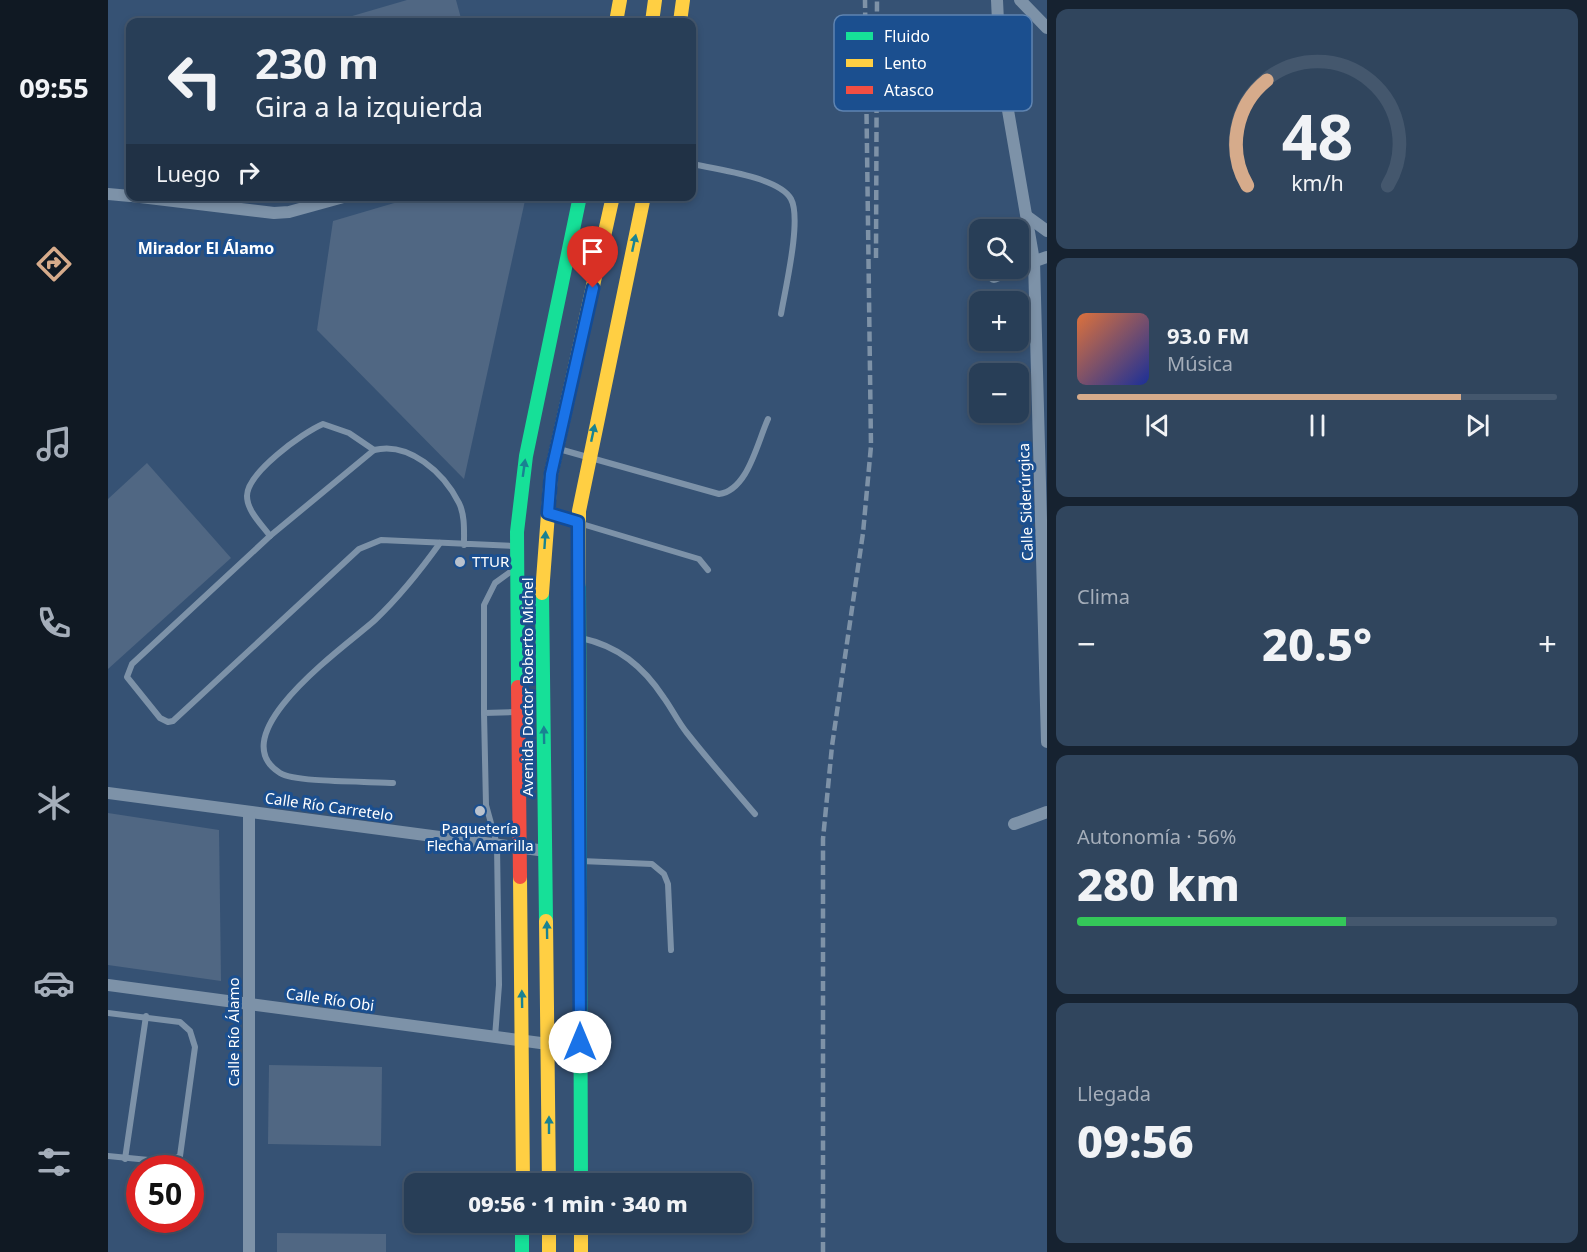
<!DOCTYPE html>
<html lang="es">
<meta charset="utf-8">
<style>
:root{--surface:#283e57;--page:#30455d;--text:#f1f3f6;--muted:#a5aeba;--line:#44576d;--accent:#d6ab8b}
body{margin:0;font-family:"Noto Sans",sans-serif;background:var(--page);color:var(--text);height:100vh;display:flex;flex-direction:column;font-size:22px;white-space:nowrap}
*{box-sizing:border-box;margin:0}
p{font-size:20px;color:var(--muted)}
.icon{flex:none;width:33px;height:33px;fill:none;stroke:currentColor;stroke-width:2;stroke-linecap:round;stroke-linejoin:round}
.map{position:relative;flex:1;overflow:hidden}
.panel{display:flex;flex-direction:column;gap:9px;padding:9px;background:#162230;width:540px}
.panel>*{flex:none}
.banner{position:absolute;left:18px;top:18px;width:570px;height:183px;border-radius:12px;box-shadow:0 3px 9px #0003,0 0 0 2px var(--line);background:#283e57;color:var(--text);overflow:hidden}
.tools{position:absolute;left:861px;top:219px;display:grid;gap:12px}
.tools a{display:grid;place-items:center;width:60px;height:60px;border-radius:12px;background:var(--surface);box-shadow:0 3px 9px #0003,0 0 0 2px var(--line);font-size:30px}
.speed{position:absolute;left:18px;top:1155px;display:flex;gap:12px;font-size:30px;font-weight:700;text-align:center}
.speed>*{display:grid;place-content:center;width:78px;height:78px;border-radius:50%;background:var(--surface);box-shadow:0 3px 9px #0003,0 0 0 2px var(--line);line-height:1}
.speed .limit{border:9px solid #d22;background:#fff;color:#111}
.pin{position:absolute;display:grid;place-items:center;width:51px;height:51px;color:#fff;margin:-62px -26px;border-radius:50% 50% 50% 0;rotate:-45deg;box-shadow:0 0 6px #0007}
.pin .icon{rotate:45deg}
.me{position:absolute;width:66px;margin:-33px;rotate:0deg;stroke-linejoin:round;filter:drop-shadow(0 0 4px #0008)}
.turn{display:flex;align-items:center;gap:21px;height:126px;padding:0 30px;font-size:27px}
.turn .icon{width:78px;height:78px;stroke-width:2.5}
.turn b{display:block;font-size:42px;line-height:51px}
.then{display:flex;align-items:center;height:57px;padding:0 30px;background:#0003;gap:12px;font-size:22px}
.big{font-size:45px;font-weight:800;line-height:1.1}
.panel .tile{flex:1;display:flex;flex-direction:column;justify-content:center;gap:9px;min-width:0;padding:0 21px;border-radius:12px;background:var(--page)}
.panel .dial{align-items:center;gap:0}
.dial svg{height:156px;overflow:visible;fill:none;stroke:var(--line);stroke-width:7;stroke-linecap:round;text-anchor:middle}
.dial text{fill:var(--text);stroke:none}
.song{display:flex;align-items:center;gap:18px}
.cover{width:72px;height:72px;border-radius:9px;background:linear-gradient(135deg,hsl(20 70% 55%),hsl(230 70% 35%))}
.played{height:6px;border-radius:3px;background:linear-gradient(90deg,var(--accent) 80%,var(--line) 80%)}
.keys{display:flex;justify-content:space-around;direction:ltr}
.heat{display:flex;justify-content:space-between;align-items:center;font-size:33px;direction:ltr}
.charge{height:9px;border-radius:4px;background:linear-gradient(90deg,#34c759 56%,var(--line) 0)}
.trip{position:absolute;left:296px;top:1173px;width:348px;height:60px;border-radius:12px;background:var(--surface);box-shadow:0 3px 9px #0003,0 0 0 2px var(--line);font-weight:800;line-height:60px;text-align:center}
main{display:flex;flex:1;min-height:0}
.tab-bar{display:flex;flex-direction:column;width:108px;justify-content:space-around;align-items:center;background:#101923;color:var(--muted)}
.tab-bar .icon{width:42px;height:42px}
.tab-bar .active{color:var(--accent)}
.tab-bar b{font-size:27px;color:var(--text)}
.map>svg:first-child{display:block}
.building{fill:#506783}
.lines{fill:none;stroke-linecap:round;stroke-linejoin:round}
.lane{stroke:#7d92a8;stroke-width:6}
.street{stroke:#7d92a8;stroke-width:12}
.fast{stroke:#16e098;stroke-width:14}
.slow{stroke:#ffcf43;stroke-width:14}
.jam{stroke:#f24e42;stroke-width:14}
.rail{stroke:#7e92a7;stroke-width:4.5;stroke-dasharray:10 4.5;stroke-linecap:butt}
.oneway{fill:#198292}
.route-casing{stroke:#114b97;stroke-width:15}
.route{stroke:#1a73e8;stroke-width:10}
.poi-dot{fill:#b9c2ce;stroke:#1b4f8f;stroke-width:2}
.labels{text-anchor:middle;stroke-width:6;stroke-linejoin:round;paint-order:stroke}
.street-label{font-size:15px;fill:#fff;stroke:#1b4f8f}
.poi-label{font-size:15px;fill:#fff;stroke:#1b4f8f;text-anchor:start}
.neighbourhood-label{font-size:16px;font-weight:bold;fill:#fff;stroke:#1b4f8f}
.key{fill:#1b4f8f;stroke:#5f84b1;stroke-width:1.5}
.key-label{font-size:16px;fill:#fff}
</style>
<main>
<nav class="tab-bar">
<b>09:55</b>
<svg class="icon active" aria-label="directions" viewBox="0 0 24 24"><path d="M12 3l9 9-9 9-9-9zM9 14v-3h6M13 9l2 2-2 2"/></svg>
<svg class="icon" aria-label="music" viewBox="0 0 24 24"><path d="M9 18V5l10-2v13"/><circle cx="6" cy="18" r="3"/><circle cx="16" cy="16" r="3"/></svg>
<svg class="icon" aria-label="phone" viewBox="0 0 24 24"><path d="M5 4h4l2 5-3 2q2 4 5 5l2-3 5 2v4C11 20 4 13 5 4z"/></svg>
<svg class="icon" aria-label="climate" viewBox="0 0 24 24"><path d="M12 3v18M4 7l16 10M4 17L20 7"/></svg>
<svg class="icon" aria-label="car" viewBox="0 0 24 24"><path d="M5 17H2v-5l4-1 3-4h7l3 4 3 1v5h-3M9 17h6M6 11h13"/><circle cx="7" cy="17" r="2"/><circle cx="17" cy="17" r="2"/></svg>
<svg class="icon" aria-label="filters" viewBox="0 0 24 24"><path d="M4 7h16M4 17h16"/><circle cx="9" cy="7" r="2"/><circle cx="15" cy="17" r="2"/></svg>
</nav>
<div class="map">
<svg width="939" height="1252" viewBox="0 0 939 1252">
<rect width="100%" height="100%" fill="#365274"/>
<!-- building -->
<g class="building">
<polygon points="299,0 348,0 354,22 234,22 234,19"/>
<polygon points="310,196 418,196 356,479 209,330 225,221"/>
<polygon points="39,463 123,558 0,669 0,499"/>
<polygon points="0,813 111,830 113,981 0,965"/>
<polygon points="161,1065 274,1067 273,1146 160,1144"/>
<polygon points="169,1233 278,1234 278,1252 169,1252"/>
</g>
<g class="lines">
<!-- lane -->
<g class="lane">
<path d="M584 164C607 169 671 177 683 199 694 219 677 290 673 314"/>
<path d="M451 449 611 494C640 490 649 443 660 419"/>
<polyline points="444,515 591,559 600,570"/>
<path d="M162 536C154 525 139 511 139 496 139 473 194 433 215 424L241 433 266 450"/>
<path d="M356 545C356 531 357 515 351 503 336 473 301 441 266 450L162 536 24 664 19 677 52 718 60 722 65 721 251 549 273 540 406 546"/>
<path d="M473 638C510 646 535 666 556 698 564 709 570 722 579 733 601 761 624 787 647 814"/>
<polyline points="376,713 376,605 387,583 405,570"/>
<path d="M285 783C262 781 188 783 172 773 110 734 242 643 267 620 292 596 312 571 332 543"/>
<polyline points="473,861 544,864 556,874 560,884 563,950"/>
<polyline points="0,1013 72,1022 82,1031 87,1047 72,1156 61,1162 0,1156"/>
<polyline points="387,1037 391,985 389,845 378,805 376,713 407,712"/>
<polyline points="17,1159 38,1016"/>
</g>
<!-- street -->
<g class="street">
<polyline points="889,0 892,64 926,261 939,742"/>
<polyline points="912,0 939,28"/>
<polyline points="0,194 22,196"/>
<polyline points="24,196 166,213 181,212 239,196"/>
<polyline points="920,217 939,231"/>
<polyline points="910,267 939,257"/>
<polyline points="886,277 908,268"/>
<polyline points="0,793 438,851"/>
<polyline points="906,824 939,812"/>
<polyline points="0,985 440,1044"/>
<polyline points="141,1252 141,812"/>
</g>
<!-- fast -->
<g class="fast">
<polyline points="471,583 473,1184"/>
<polyline points="434,593 438,921"/>
<polyline points="410,687 409,532 418,456 472,196"/>
<polyline points="414,1222 414,1252"/>
</g>
<!-- slow -->
<g class="slow">
<polyline points="508,22 512,0"/>
<polyline points="544,22 547,0"/>
<polyline points="572,22 575,0"/>
<polyline points="471,583 471,511 536,196"/>
<polyline points="434,593 443,474 505,196"/>
<polyline points="412,877 415,1184"/>
<polyline points="438,921 441,1184"/>
<polyline points="441,1222 441,1252"/>
<polyline points="473,1222 473,1252"/>
</g>
<!-- jam -->
<polyline class="jam" points="410,687 412,877"/>
<!-- rail -->
<g class="rail">
<polyline points="768,258 769,0"/>
<polyline points="715,1252 715,839 724,746 755,533 763,446 757,0"/>
</g>
</g>
<!-- one-way arrows -->
<defs><path id="oneway-solid" d="M-6-.8H1V-3.2L6.5 0L1 3.2V.8H-6Z" transform="scale(1.5)"/></defs>
<g class="oneway">
<use href="#oneway-solid" transform="translate(526 243) rotate(-78)"/>
<use href="#oneway-solid" transform="translate(485 433) rotate(-78)"/>
<use href="#oneway-solid" transform="translate(416 468) rotate(-82)"/>
<use href="#oneway-solid" transform="translate(437 540) rotate(-86)"/>
<use href="#oneway-solid" transform="translate(436 735) rotate(-91)"/>
<use href="#oneway-solid" transform="translate(439 930) rotate(-91)"/>
<use href="#oneway-solid" transform="translate(414 999) rotate(-91)"/>
<use href="#oneway-solid" transform="translate(441 1125) rotate(-90)"/>
</g>
<g class="lines">
<!-- route casing -->
<g class="route-casing">
<polyline id="route" points="472,1042 470,522 440,513 443,474 485,288"/>
</g>
<!-- route -->
<use href="#route" class="route"/>
</g>
<!-- markers -->
<g class="poi-dot">
<circle cx="352" cy="562" r="6"/>
<circle cx="372" cy="811" r="6"/>
</g>
<g class="labels">
<!-- street labels -->
<g class="street-label">
<text transform="translate(918 502) rotate(-92)" y="5">Calle Siderúrgica</text>
<text transform="translate(420 687) rotate(-90)" y="5">Avenida Doctor Roberto Michel</text>
<text transform="translate(221 807) rotate(8)" y="5">Calle Río Carretelo</text>
<text transform="translate(222 1000) rotate(8)" y="5">Calle Río Obi</text>
<text transform="translate(126 1032) rotate(-90)" y="5">Calle Río Álamo</text>
</g>
<!-- poi labels -->
<g class="poi-label">
<text x="364" y="567">TTUR</text>
<text x="372" y="834" text-anchor="middle">Paquetería<tspan x="372" dy="17">Flecha Amarilla</tspan></text>
</g>
<!-- neighbourhood labels -->
<g class="neighbourhood-label">
<text x="98" y="254">Mirador El Álamo</text>
</g>
</g>
<!-- legend -->
<rect x="726" y="15" width="198" height="96" rx="9" class="key"/>
<rect x="738" y="32" width="27" height="8" fill="#16e098"/>
<rect x="738" y="59" width="27" height="8" fill="#ffcf43"/>
<rect x="738" y="86" width="27" height="8" fill="#f24e42"/>
<g class="key-label">
<text x="776" y="42">Fluido</text>
<text x="776" y="69">Lento</text>
<text x="776" y="96">Atasco</text>
</g>
</svg>
<div class="tools">
<a><svg class="icon" aria-label="search" viewBox="0 0 24 24"><circle cx="10" cy="10" r="6"/><path d="M15 15l6 6"/></svg></a>
<a>+</a>
<a>−</a>
</div>
<div class="speed"><div class="limit">50</div></div>
<div class="pin" style="left:485px;top:288px;background:#d93025"><svg class="icon" aria-label="arrive" viewBox="0 0 24 24"><path d="M6 21V4h12l-3 4 3 4H6"/></svg></div>
<svg class="me" style="left:472px;top:1042px" viewBox="-20 -20 40 40"><circle r="19" fill="#fff"/><path d="M0-13L10 11 0 6-10 11z" fill="#1a73e8"/></svg>
<div class="trip">09:56 · 1 min · 340 m</div>
<div class="banner">
<div class="turn"><svg class="icon" aria-label="left" viewBox="0 0 24 24"><path d="M17 20v-9H6M10 6l-5 5 5 5"/></svg><div><b>230 m</b>Gira a la izquierda</div></div>
<div class="then">Luego<svg class="icon" aria-label="right" viewBox="0 0 24 24"><path d="M7 20v-9h11M14 6l5 5-5 5"/></svg></div>
</div>
</div>
<section class="panel">
<div class="tile dial"><svg viewBox="0 0 100 80">
<path d="M14 69A42 42 0 1 1 86 69"/>
<path d="M14 69A42 42 0 0 1 24 15" stroke="#d6ab8b"/>
<text x="50" y="56" font-size="32" font-weight="700">48</text>
<text x="50" y="72" font-size="11">km/h</text>
</svg></div>
<div class="tile">
<div class="song"><i class="cover"></i><div><b>93.0 FM</b><p>Música</p></div></div>
<div class="played"></div>
<div class="keys"><svg class="icon" aria-label="previous" viewBox="0 0 24 24"><path d="M18 5L8 12l10 7zM5 5v14"/></svg><svg class="icon" aria-label="pause" viewBox="0 0 24 24"><path d="M8 5v14M16 5v14"/></svg><svg class="icon" aria-label="next" viewBox="0 0 24 24"><path d="M6 5l10 7-10 7zM19 5v14"/></svg></div>
</div>
<div class="tile"><p>Clima</p>
<div class="heat"><a>−</a><b class="big">20.5°</b><a>+</a></div>
</div>
<div class="tile"><p>Autonomía · 56%</p><b class="big">280 km</b><div class="charge"></div></div>
<div class="tile"><p>Llegada</p><b class="big">09:56</b></div>
</section>
</main>
